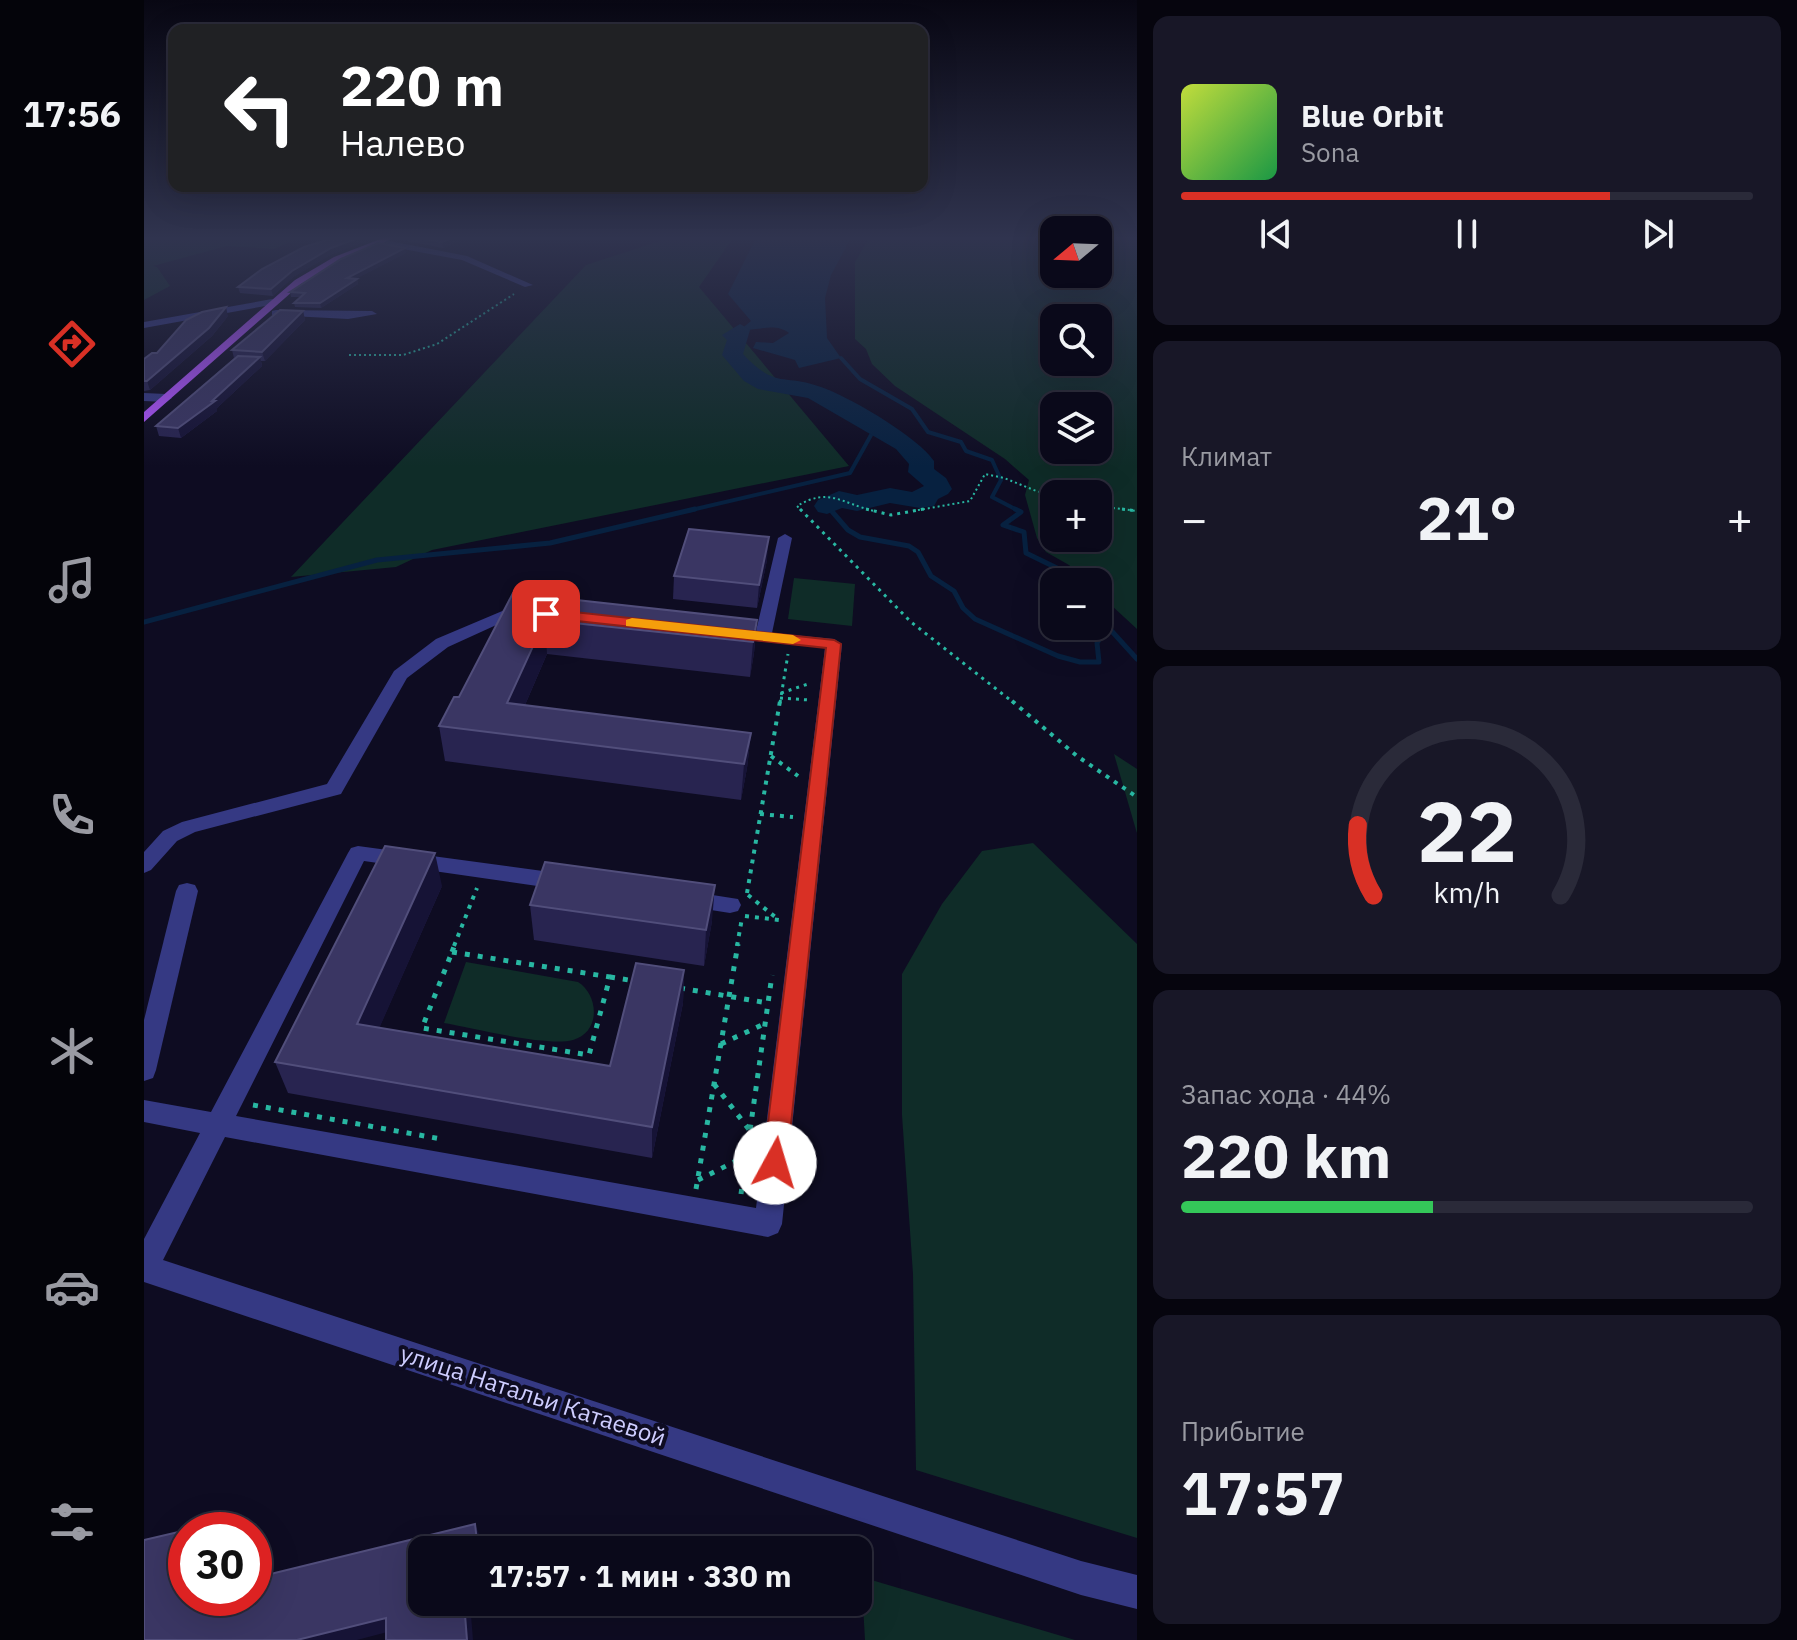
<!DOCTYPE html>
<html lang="ru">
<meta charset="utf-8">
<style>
:root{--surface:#0a091a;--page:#181727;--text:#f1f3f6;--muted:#999aa2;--line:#2a2a39;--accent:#d93025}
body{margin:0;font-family:"IBM Plex Sans",sans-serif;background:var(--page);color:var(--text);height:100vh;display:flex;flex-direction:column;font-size:30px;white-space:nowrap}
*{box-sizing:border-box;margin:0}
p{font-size:26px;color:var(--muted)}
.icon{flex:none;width:44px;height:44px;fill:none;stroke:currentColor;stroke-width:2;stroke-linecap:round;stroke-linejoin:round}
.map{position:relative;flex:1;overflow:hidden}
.drawer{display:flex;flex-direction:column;gap:16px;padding:16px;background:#06050e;width:660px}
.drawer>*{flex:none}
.top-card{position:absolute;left:24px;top:24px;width:760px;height:168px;border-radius:16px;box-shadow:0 8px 32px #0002,0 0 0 2px var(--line);background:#202124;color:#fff;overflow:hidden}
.needle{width:52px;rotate:251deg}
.fabs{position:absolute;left:896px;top:216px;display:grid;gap:16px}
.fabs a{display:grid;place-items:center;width:72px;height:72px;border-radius:16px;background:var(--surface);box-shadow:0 8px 32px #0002,0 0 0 2px var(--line);font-size:40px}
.speed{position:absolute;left:24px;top:1512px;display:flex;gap:16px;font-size:40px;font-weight:700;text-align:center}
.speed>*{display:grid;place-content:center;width:104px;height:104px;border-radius:50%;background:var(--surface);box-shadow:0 8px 32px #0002,0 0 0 2px var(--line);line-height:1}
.speed .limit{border:12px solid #d22;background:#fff;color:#111}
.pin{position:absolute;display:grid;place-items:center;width:68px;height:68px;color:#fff;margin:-34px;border-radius:16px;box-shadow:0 4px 12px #0006}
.me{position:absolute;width:88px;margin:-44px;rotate:6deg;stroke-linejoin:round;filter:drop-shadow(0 0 6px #0008)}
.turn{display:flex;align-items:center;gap:28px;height:168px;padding:0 40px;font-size:36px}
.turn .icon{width:104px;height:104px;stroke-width:2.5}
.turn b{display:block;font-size:56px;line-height:68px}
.big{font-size:60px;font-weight:700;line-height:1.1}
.drawer .tile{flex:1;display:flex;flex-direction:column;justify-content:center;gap:12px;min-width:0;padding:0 28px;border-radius:16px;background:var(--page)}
.drawer .dial{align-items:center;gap:0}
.dial svg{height:208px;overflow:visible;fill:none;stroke:var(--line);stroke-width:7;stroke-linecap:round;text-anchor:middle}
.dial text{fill:var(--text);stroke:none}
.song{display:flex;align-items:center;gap:24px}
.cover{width:96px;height:96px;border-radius:12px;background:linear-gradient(135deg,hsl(70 70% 55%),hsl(140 70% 35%))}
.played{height:8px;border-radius:4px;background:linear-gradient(90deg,var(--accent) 75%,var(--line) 75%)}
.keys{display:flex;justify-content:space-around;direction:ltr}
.heat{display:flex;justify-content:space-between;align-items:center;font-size:44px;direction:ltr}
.charge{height:12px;border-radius:6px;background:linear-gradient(90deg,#34c759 44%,var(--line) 0)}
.trip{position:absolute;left:264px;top:1536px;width:464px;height:80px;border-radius:16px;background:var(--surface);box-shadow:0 8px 32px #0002,0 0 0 2px var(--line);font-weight:700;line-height:80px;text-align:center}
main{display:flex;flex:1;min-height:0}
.dock{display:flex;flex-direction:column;width:144px;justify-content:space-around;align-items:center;background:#04040a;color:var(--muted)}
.dock .icon{width:56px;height:56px}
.dock .selected{color:var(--accent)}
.dock b{font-size:36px;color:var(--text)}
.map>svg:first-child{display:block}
.green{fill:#0f2c28;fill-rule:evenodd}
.water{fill:#072140}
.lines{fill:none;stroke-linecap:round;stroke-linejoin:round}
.stream-far1{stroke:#072140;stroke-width:4}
.stream{stroke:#072140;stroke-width:5}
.river{fill:#072140;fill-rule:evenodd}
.path-far3{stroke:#28b7a2;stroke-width:2;stroke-dasharray:2 3;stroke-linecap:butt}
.path-far2{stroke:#28b7a2;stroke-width:3;stroke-dasharray:3 5;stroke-linecap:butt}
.path-far1{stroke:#28b7a2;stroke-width:4;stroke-dasharray:4 6;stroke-linecap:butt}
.path{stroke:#28b7a2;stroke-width:5;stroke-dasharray:5 8;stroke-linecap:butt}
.minor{fill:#353983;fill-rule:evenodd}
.major{fill:#b054ff;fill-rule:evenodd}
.wall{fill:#282450}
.shaded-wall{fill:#161336}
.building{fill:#3a3663;stroke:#514e7b;stroke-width:2}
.route{fill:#d93025;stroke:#8d1f18;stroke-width:2}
.slow{fill:#f59e0b}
.labels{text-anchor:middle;stroke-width:8;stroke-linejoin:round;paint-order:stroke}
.near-street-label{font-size:24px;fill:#cecdff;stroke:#0e0c22}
</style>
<main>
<nav class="dock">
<b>17:56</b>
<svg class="icon selected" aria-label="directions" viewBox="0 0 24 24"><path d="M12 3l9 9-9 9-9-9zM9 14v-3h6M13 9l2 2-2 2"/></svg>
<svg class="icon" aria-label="music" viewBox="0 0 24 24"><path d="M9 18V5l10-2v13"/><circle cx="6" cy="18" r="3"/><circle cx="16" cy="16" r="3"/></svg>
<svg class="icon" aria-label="phone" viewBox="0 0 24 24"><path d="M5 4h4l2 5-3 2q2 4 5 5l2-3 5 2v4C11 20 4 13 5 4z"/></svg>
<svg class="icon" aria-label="climate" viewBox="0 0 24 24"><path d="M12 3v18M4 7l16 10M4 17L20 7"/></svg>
<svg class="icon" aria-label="car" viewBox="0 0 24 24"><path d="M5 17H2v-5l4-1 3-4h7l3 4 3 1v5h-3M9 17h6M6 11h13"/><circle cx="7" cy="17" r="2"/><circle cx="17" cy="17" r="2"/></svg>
<svg class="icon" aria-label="filters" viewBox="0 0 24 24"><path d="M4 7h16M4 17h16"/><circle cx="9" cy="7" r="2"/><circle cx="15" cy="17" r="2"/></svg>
</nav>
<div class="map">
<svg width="993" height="1640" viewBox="0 0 993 1640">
<rect width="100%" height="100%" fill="#0e0c22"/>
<!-- green -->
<g class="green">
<polygon points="0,238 155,238 130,249 83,246 9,266 13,267 26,286 0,300"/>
<polygon points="525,238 589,238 555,287 705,466 288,550 252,567 147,577 442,265"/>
<path d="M725 238H910V274H954V238H993V629L954 593V582H943L925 565 902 552 893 538 881 495 885 480 861 459 751 386 728 364 722 349 711 339V262ZM954 318V362H910V318ZM954 406V450H910V406ZM954 494V538H910V494Z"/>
<polygon points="650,578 711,584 708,626 644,619"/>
<polygon points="970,754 993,769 993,833 992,830"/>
<polygon points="889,843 993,944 993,1538 772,1470 769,1274 758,1115 758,974 798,904 838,851"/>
<path d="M322 962 434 982C455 995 457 1032 429 1040 403 1047 329 1028 300 1023Z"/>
<polygon points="724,1579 931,1640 721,1640 719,1605"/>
</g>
<!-- water -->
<path class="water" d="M612 238H707L687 275 681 298 683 338 697 358 655 368 651 360 609 348 612 342 629 343 645 333C631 322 613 331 596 330L607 321 584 294Z"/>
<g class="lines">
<!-- stream-far1 -->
<g class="stream-far1">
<polyline points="697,358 716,379 768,409 784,432 817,442 822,451 848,460 857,480 848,497 875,511"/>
<polyline points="683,506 687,511"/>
<polyline points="543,511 706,473 732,426"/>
</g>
<!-- stream -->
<g class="stream">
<polyline points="686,509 704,530 716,537 765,546 774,552 787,576 810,591 819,608 831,619 914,656 936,662 955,662 953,643 963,627"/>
<polyline points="871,509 877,512 859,525 880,532 882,553 917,570 927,582"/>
<polyline points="954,616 993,659"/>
<polyline points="0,622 233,560 406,543 551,509"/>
</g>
<!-- river -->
<path class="river" d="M596 324 606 330 599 354C633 390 638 373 677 387 706 397 774 437 790 461V469L802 478 808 489 804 494 794 499 790 506 776 508 746 503 713 511 698 508 683 514 674 512 670 506 674 500 695 491 713 495 746 488 768 492 780 486 764 472 765 464 752 449 664 398 614 389 600 381 578 355 583 340 578 335Z"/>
<!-- path-far3 -->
<g class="path-far3">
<polyline points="205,355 259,355 293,344 370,294"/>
<polyline points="954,506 993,511"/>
<path d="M658 511 653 506C685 487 697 503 730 511"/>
<polyline points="769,511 826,501 841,474 860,478 910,498"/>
</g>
<!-- path-far2 -->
<g class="path-far2">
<polyline points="656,509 767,622 870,703"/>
<polyline points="722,509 747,515 780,509"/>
<polyline points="978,509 993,511"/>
<polyline points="637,693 667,683"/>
<polyline points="636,698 665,700"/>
<polyline points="636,703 644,654"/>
</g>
<!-- path-far1 -->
<g class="path-far1">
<polyline points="868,701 933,756 993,797"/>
<polyline points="627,756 654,776"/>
<polyline points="616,814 649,817"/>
<polyline points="603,893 636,701"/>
<polyline points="601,916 635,920 604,895"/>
<polyline points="310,946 333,888"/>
<polyline points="593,946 598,918"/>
</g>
<!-- path -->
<g class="path">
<polyline points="308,952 311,944"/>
<polygon points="308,952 466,977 445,1055 278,1028"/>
<polyline points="466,977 491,981"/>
<polyline points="536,988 624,1003"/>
<polyline points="577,1044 622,1023"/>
<polyline points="570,1084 607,1132"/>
<polyline points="109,1105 297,1139"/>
<polyline points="554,1180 604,1155"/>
<polyline points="552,1189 594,944"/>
<polyline points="597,1194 628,975"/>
</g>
<!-- minor -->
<g class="minor">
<polygon points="235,239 323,256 389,285 381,287 318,260 232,244"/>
<polygon points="128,299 132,300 132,304 0,328 0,322"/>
<polygon points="132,310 228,311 233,314 204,319 128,315 128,311"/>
<polygon points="0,393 22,394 28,398 22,402 0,401"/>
<polygon points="641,534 648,538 628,633 690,639 698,644 638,1224 634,1233 624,1237 81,1137 19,1260 937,1561 993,1575 993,1609 937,1595 0,1282 0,1239 56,1133 0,1122 0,1100 67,1112 204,853 207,848 214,846 421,874 428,876 432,882 428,888 421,890 220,861 92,1116 612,1208 681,648 584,638 576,633 584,628 612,631 634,538"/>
<polygon points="370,606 387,609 389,612 381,617 372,616 304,647 263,678 197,794 51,832 33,841 7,870 0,873 0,852 19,831 38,822 183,784 250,671 292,639"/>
<polygon points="43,883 51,885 54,891 12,1070 9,1078 0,1081 0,1020 32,891 35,885"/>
<polygon points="543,891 594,899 597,905 594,911 586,913 535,905 532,899 535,893"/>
</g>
<!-- major -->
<polygon class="major" points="239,238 250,238 196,261 157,284 0,422 0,412 151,280 190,257"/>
</g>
<!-- wall -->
<g class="wall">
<polygon points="189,238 230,238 188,254 149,277 129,296 96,293 94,287"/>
<polygon points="252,238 322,238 299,248 252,239"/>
<polygon points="262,253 211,279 213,279 214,284 177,308 151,307 150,303 156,297 147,297 146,292"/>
<polygon points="159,311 161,320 121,361 117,361 118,366 73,408 73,411 37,438 15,436 12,426 90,358 88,350"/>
<polygon points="84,316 68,336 6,390 0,391 0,359"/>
<polygon points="623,560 613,608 529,599 530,576"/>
<polygon points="369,593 613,620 610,653 606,677 403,654 381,705 607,733 603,768 597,800 301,761 295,726 315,697"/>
<polygon points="298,886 235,1028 466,1066 540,970 539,1003 508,1158 144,1093 131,1062"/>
<polygon points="386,905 568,921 560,966 390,940"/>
</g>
<!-- shaded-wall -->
<g class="shaded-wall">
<polygon points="214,238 230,238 188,254 149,277 129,296 127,289 148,271 187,248"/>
<polygon points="308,238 322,238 299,248 298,242"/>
<polygon points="261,248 262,253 204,283 203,278"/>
<polygon points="213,279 214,284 177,308 176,303"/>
<polygon points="82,307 84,316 68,336 6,390 3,381"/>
<polygon points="159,311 161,320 121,361 118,352"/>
<polygon points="116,357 118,366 73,408 73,411 37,438 34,428 68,401"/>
<polygon points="625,537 623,560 613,608 615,585"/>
<polygon points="401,620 403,654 368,735 363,703"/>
<polygon points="613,620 610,653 606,677 609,642"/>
<polygon points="607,733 603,768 597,800 600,764"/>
<polygon points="291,853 298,886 223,1056 213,1024"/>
<polygon points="571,885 568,921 560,966 562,930"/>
<polygon points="540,970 539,1003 508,1158 508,1127"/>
<polygon points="331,1524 337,1539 338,1550 334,1550"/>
<polygon points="110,1565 121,1576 110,1582"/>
<polygon points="320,1602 326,1602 329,1640 323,1640"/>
<polygon points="242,1618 251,1630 213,1640 153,1640"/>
</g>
<!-- building -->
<g class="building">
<polygon points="189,238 214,238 187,248 148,271 127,289 94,287 118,269 160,247"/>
<polygon points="275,238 308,238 298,242"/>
<polygon points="234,243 261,248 203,278 213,279 176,303 150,303 161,293 146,292 197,259"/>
<polygon points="82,307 65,328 3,381 0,381 0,359 8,353 13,353 42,320 58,312"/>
<polygon points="136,310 159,311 118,352 88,350"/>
<polygon points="94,356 116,357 68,401 71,401 34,428 12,426"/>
<polygon points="545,529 625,537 615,585 530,576"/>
<polygon points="369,593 613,620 609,642 401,620 363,703 607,733 600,764 295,726 310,697 315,697"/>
<polygon points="241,846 291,853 213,1024 466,1066 492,963 540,970 508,1127 131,1062"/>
<polygon points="401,862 571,885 562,930 386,905"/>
<polygon points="331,1524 334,1550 278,1550 278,1602 320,1602 323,1640 242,1640 242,1618 153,1640 0,1640 0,1540 60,1526 60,1530 42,1530 42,1598 110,1598 110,1578"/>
</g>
<!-- sky -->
<linearGradient id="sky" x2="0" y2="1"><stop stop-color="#080713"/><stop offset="0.51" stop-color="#30344f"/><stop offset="1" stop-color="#30344f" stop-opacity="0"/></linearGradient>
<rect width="993" height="467" fill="url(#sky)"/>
<!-- route -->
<polygon class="route" points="402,609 690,640 697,644 643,1163 640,1171 631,1174 622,1171 619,1163 682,648 396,617 396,611"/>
<!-- slow -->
<polygon class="slow" points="488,618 649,635 657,640 649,644 482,626 482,620"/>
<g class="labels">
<!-- near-street labels -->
<g class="near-street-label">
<text transform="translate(389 1396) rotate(18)" y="8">улица Натальи Катаевой</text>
</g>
</g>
</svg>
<div class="fabs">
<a><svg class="needle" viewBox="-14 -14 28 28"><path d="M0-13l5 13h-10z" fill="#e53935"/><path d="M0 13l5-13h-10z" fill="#999aa2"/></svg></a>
<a><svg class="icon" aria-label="search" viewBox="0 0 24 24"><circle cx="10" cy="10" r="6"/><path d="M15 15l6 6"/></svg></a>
<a><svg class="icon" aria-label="layers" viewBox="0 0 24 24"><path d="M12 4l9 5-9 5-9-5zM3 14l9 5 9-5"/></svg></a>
<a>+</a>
<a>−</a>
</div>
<div class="speed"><div class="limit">30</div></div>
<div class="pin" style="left:402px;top:614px;background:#d93025"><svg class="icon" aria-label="arrive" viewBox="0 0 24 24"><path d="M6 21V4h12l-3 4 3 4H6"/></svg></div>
<svg class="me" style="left:631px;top:1163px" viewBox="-20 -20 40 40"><circle r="19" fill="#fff"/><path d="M0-13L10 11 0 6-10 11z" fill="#d93025"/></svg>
<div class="trip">17:57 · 1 мин · 330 m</div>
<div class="top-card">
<div class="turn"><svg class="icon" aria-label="left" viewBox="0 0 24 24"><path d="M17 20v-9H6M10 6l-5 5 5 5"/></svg><div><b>220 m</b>Налево</div></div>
</div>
</div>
<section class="drawer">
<div class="tile">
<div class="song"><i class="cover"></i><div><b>Blue Orbit</b><p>Sona</p></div></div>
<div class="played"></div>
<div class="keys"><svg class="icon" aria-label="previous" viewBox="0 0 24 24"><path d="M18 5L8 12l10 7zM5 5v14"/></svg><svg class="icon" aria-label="pause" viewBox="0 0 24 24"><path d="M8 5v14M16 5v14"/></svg><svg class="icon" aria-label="next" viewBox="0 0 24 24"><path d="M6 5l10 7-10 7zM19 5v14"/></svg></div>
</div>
<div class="tile"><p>Климат</p>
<div class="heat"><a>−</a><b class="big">21°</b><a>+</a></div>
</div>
<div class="tile dial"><svg viewBox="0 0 100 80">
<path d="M14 69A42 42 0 1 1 86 69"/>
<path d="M14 69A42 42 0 0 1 8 42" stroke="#d93025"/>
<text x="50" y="56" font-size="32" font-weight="700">22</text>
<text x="50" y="72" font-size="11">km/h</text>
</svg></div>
<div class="tile"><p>Запас хода · 44%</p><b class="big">220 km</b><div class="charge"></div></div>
<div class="tile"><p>Прибытие</p><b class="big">17:57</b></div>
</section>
</main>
